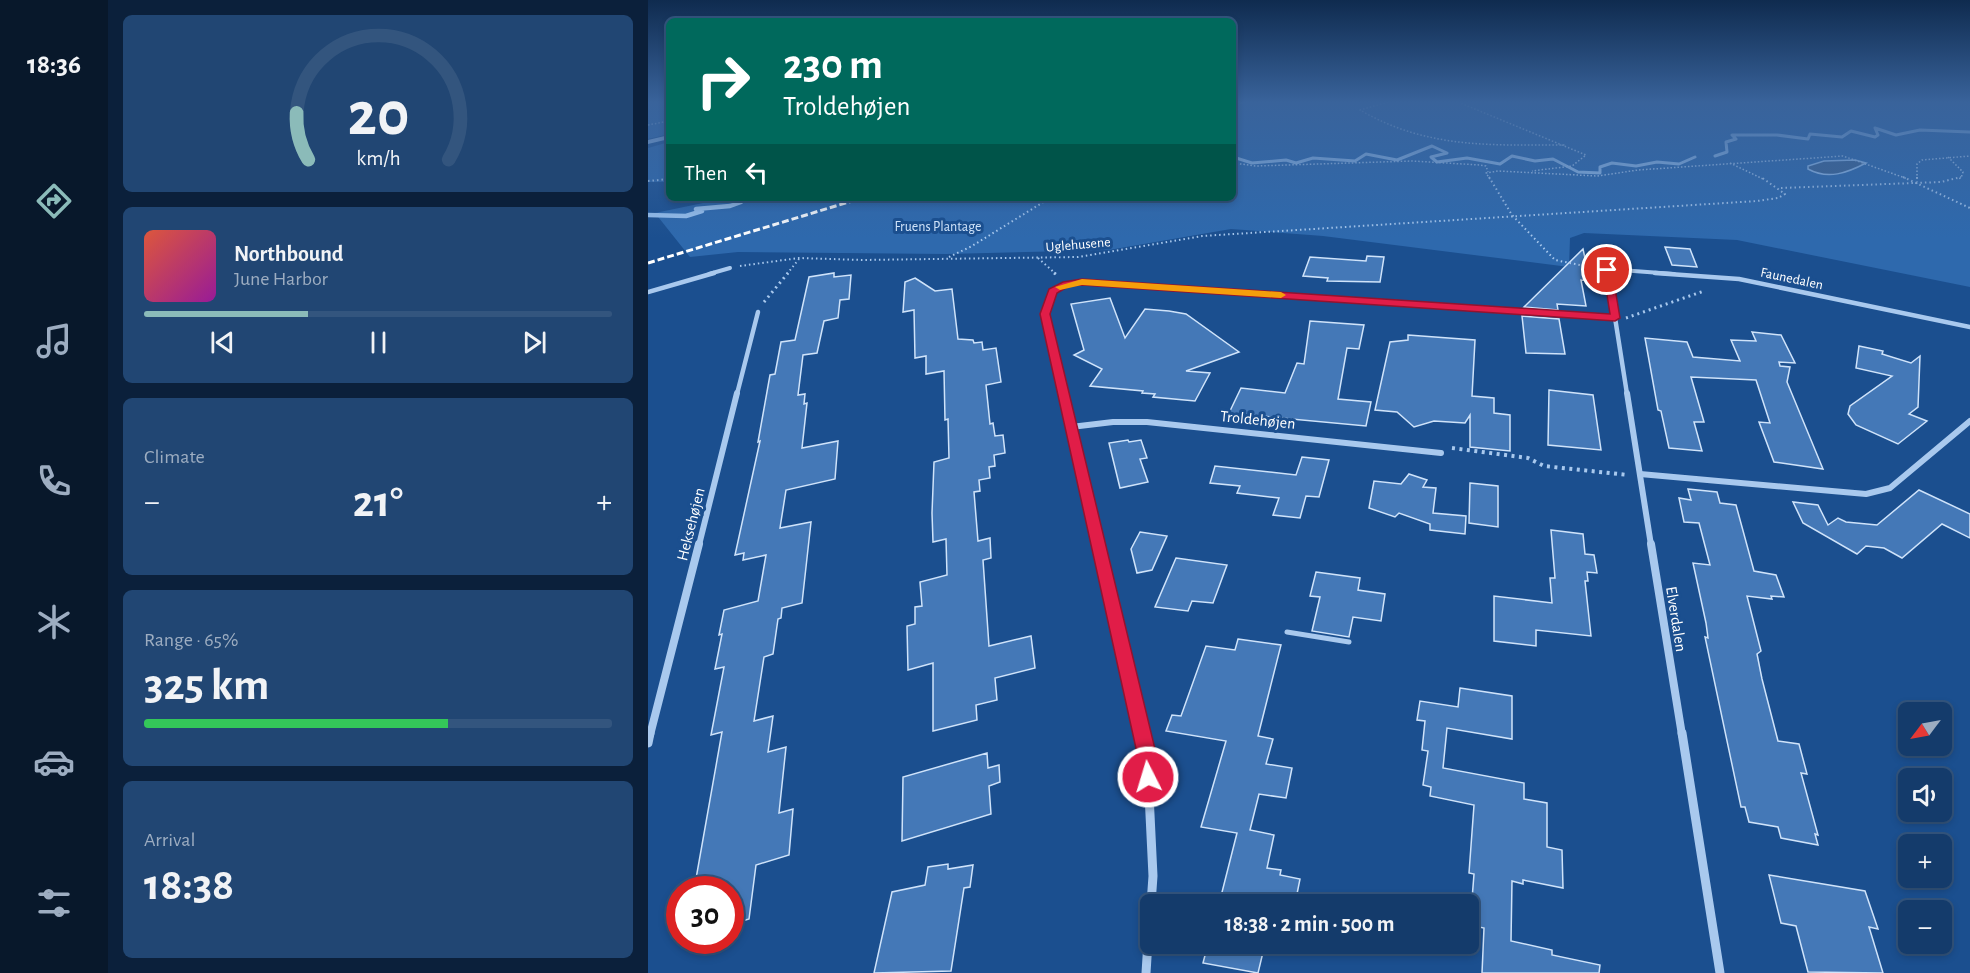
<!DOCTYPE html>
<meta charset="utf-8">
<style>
:root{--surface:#143b6b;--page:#214673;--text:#f1f3f6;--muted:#9dadc1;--line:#33557e;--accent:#8bbbb9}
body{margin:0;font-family:"Alegreya Sans",sans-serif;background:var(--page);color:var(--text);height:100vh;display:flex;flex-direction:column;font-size:22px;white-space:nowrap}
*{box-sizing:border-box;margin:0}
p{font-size:20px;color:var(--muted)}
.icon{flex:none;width:33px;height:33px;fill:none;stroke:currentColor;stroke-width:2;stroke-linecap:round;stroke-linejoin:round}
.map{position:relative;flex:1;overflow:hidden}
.panel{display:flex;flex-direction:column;gap:15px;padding:15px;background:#0b203b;width:540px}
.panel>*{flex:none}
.top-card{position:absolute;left:18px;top:18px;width:570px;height:183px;border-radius:9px;box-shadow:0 3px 9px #0003,0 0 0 2px var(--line);background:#00695c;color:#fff;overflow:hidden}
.needle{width:39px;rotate:238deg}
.controls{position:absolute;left:1250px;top:702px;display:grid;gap:12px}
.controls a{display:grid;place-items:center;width:54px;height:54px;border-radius:9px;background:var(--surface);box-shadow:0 3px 9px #0003,0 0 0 2px var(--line);font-size:30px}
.speed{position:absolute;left:18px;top:876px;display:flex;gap:12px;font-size:30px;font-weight:700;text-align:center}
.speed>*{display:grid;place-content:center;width:78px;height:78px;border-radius:50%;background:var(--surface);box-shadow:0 3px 9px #0003,0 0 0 2px var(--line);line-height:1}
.speed .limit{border:9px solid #d22;background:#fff;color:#111}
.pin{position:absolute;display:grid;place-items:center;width:51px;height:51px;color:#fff;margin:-26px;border:3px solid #fff;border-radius:50%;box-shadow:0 2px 6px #0007}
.me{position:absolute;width:66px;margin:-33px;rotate:355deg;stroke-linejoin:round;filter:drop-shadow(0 0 4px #0008)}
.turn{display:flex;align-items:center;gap:21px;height:126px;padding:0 18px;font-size:27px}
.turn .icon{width:78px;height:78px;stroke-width:2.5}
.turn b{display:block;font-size:42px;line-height:51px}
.then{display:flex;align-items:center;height:57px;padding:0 18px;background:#0003;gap:12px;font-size:22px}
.big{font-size:45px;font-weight:700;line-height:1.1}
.panel .card{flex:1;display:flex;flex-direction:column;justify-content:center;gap:9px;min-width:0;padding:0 21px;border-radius:9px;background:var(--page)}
.panel .dial{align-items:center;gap:0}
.dial svg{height:156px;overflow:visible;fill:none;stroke:var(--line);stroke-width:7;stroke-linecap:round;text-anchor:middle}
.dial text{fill:var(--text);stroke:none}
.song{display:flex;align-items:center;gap:18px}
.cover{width:72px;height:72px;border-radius:9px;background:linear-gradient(135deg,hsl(10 70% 55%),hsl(300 70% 35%))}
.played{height:6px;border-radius:3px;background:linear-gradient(90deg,var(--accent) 35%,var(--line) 35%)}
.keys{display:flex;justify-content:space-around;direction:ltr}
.heat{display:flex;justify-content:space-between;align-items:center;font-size:33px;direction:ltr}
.charge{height:9px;border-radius:4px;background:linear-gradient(90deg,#34c759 65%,var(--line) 0)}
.trip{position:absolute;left:492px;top:894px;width:339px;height:60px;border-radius:9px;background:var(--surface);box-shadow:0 3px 9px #0003,0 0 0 2px var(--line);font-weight:700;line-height:60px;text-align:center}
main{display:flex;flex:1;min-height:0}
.tab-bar{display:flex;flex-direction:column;width:108px;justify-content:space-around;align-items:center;background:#08182b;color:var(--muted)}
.tab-bar .icon{width:42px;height:42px}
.tab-bar .selected{color:var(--accent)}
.tab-bar b{font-size:27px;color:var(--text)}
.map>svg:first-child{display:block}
.green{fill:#2e69ad}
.water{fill:#3c6290;stroke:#9cc4f0;stroke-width:1.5}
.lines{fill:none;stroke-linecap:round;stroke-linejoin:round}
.stream-far1{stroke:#9cc4f0;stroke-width:3}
.stream{stroke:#9cc4f0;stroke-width:4.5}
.building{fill:#4478b7;stroke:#cfe3fa;stroke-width:1.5}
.path-far3{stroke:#a9c9ee;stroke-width:1.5;stroke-dasharray:1.5 2;stroke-linecap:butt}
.path-far2{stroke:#a9c9ee;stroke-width:2;stroke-dasharray:1.5 3;stroke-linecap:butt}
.path-far1{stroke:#a9c9ee;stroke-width:3;stroke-dasharray:2 4;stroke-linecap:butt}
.path{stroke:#a9c9ee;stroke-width:4;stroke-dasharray:3 4.5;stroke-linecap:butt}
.service{stroke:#a9c9ee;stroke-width:5}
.minor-far4{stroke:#a9c9ee;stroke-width:4}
.minor-far3{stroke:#a9c9ee;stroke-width:4.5}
.minor-far2{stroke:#a9c9ee;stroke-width:6}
.minor-far1{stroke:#a9c9ee;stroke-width:8}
.minor{stroke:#a9c9ee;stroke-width:9}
.tertiary{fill:#a9c9ee;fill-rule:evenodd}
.rail-far1{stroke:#fff;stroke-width:2;stroke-dasharray:5 2;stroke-linecap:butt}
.rail{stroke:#fff;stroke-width:3;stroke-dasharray:7 3;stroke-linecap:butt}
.route{fill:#e11d48;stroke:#92132f;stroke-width:1.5}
.slow{fill:#f59e0b}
.labels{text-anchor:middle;stroke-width:6;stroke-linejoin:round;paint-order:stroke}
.far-park-label{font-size:14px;fill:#cfe3fa;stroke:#1b4f8f}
.far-street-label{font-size:14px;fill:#fff;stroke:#1b4f8f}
.street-label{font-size:16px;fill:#fff;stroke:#1b4f8f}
</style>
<main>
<nav class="tab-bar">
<b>18:36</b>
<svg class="icon selected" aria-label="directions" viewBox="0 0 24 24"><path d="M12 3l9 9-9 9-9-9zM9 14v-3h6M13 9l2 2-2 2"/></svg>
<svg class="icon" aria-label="music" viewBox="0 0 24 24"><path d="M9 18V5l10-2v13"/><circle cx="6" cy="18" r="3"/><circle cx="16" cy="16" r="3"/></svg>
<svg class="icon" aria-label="phone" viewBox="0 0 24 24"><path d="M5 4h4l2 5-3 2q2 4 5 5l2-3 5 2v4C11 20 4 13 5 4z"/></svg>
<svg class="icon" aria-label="climate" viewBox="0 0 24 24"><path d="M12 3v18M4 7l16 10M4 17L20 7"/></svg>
<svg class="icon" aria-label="car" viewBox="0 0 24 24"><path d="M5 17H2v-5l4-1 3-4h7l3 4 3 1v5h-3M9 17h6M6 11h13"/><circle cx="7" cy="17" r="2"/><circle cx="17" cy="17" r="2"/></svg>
<svg class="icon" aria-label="filters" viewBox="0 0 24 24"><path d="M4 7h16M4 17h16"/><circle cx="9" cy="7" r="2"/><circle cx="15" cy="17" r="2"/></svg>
</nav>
<section class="panel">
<div class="card dial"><svg viewBox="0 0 100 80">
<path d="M14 69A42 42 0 1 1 86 69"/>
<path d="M14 69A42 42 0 0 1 8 45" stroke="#8bbbb9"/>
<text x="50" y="56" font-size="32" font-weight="700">20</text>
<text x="50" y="72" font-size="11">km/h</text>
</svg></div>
<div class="card">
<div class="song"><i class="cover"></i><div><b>Northbound</b><p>June Harbor</p></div></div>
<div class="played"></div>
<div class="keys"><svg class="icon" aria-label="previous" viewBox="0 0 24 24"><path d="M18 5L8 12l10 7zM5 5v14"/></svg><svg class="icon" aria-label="pause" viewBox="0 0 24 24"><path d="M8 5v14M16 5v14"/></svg><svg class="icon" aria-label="next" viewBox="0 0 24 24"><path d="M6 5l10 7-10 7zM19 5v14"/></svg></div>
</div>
<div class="card"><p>Climate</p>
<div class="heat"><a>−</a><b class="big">21°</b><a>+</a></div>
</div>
<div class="card"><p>Range · 65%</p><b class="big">325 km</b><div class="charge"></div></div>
<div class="card"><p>Arrival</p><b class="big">18:38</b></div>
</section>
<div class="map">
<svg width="1322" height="973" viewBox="0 0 1322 973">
<rect width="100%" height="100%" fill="#1b4f8f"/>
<!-- green -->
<g class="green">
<polygon points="0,102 21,102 21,134 0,139"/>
<polygon points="585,102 1322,102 1322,287 1089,240 936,233 922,238 921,267 675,236 583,229 461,250 298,254 90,252 42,257 7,213 79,198 585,198"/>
<polygon points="21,142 21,182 0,182 0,148"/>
</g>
<!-- water -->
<path class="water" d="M1207 160 1218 163C1199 173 1180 180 1160 169V166L1176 161Z"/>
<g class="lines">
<!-- stream-far1 -->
<g class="stream-far1">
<polyline points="1067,156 1079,152 1078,142 1088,139 1084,135 1129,135 1160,139 1162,134 1194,137 1203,131 1227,137 1230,135 1227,128 1248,135 1272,130 1322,132"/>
<polyline points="585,157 604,163 638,160 648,163 665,158 707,161 718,154 749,160 784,146 799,153 783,157 789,162 819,158 852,164 864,156 887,161 905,159 930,172 952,173 952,167 964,163 988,166 1009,162 1031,164 1047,157"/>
</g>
<!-- stream -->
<polyline class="stream" points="0,215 38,216 54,211 48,209 82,206 93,202 85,201 87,198"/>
</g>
<!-- building -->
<g class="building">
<polygon points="1017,247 1042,249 1049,267 1024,265"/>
<polygon points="935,249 942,281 933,280 938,306 909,304 910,310 876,307"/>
<polygon points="719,256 736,257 732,282 679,281 680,278 655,276 662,257 718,261"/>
<polygon points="186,273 186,277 203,275 201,299 192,300 190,318 176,321 169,353 155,355 150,395 157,394 156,404 159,403 154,448 190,441 187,479 138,490 132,528 163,522 154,603 134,608 133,618 130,619 125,654 116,657 106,721 125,716 120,752 138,747 131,813 145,809 141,855 108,865 101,919 82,925 82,890 46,890 74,732 63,735 76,667 67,669 74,634 71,635 76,610 110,601 118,555 95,560 96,553 87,555 112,441 110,442 122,375 127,374 133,342 147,340 161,277"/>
<polygon points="267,278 287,291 304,289 310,339 325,340 326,343 334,342 335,350 348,348 353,382 338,385 342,424 345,423 347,436 355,435 357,453 346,455 347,466 341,467 342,478 331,480 332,491 326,492 330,541 342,538 343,558 335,560 341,646 383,636 387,668 347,678 349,700 328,705 329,720 285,731 285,663 260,670 259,626 267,624 267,607 274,606 272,582 299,575 298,539 285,542 284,513 286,462 301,458 300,419 297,420 296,371 278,374 278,356 267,358 266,310 255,312 257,282"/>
<polygon points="462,298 477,338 497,309 521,311 538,314 591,352 538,371 562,373 547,401 505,397 507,394 494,393 495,391 442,386 454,369 426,355 436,350 423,304"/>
<polygon points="874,316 911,319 917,354 878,353"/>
<polygon points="662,321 716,325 711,349 699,348 690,399 723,402 718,426 581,413 593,388 637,393 649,363 656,364"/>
<polygon points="1104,332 1133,335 1147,363 1131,362 1132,366 1142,367 1139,382 1175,469 1126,462 1111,422 1122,423 1108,380 1043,377 1056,422 1046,422 1054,451 1021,448 1013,411 1010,410 997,338 1039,342 1045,357 1092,361 1083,340 1108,341"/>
<polygon points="760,335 827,340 824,396 846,398 846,413 862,415 862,451 822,447 822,415 817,423 786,421 766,427 749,412 727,410 742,342 760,340"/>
<polygon points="1211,346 1235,351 1234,354 1263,363 1272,356 1270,407 1261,414 1279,421 1250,444 1208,425 1200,414 1202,406 1244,376 1208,368"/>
<polygon points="901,390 945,395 953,450 900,445"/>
<polygon points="480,440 481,442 493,440 499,458 492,459 500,482 472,488 461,443"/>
<polygon points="654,457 681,460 671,497 658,496 652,518 625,515 631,498 589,493 592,486 562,483 567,466 648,475"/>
<polygon points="761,474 779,480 775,487 788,488 785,513 818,516 817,534 782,530 782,524 751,513 747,517 721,508 726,481 753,484"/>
<polygon points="822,483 850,486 850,527 821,523"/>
<polygon points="1040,489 1069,492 1072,503 1088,505 1106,571 1128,575 1136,597 1123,596 1124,599 1099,596 1113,651 1109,654 1114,679 1130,741 1151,744 1159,774 1153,773 1170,835 1167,834 1170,845 1133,838 1130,827 1101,822 1097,807 1093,807 1057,637 1060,638 1058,623 1045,563 1062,565 1051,523 1036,522 1031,498 1043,500"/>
<polygon points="1271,490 1322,514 1322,538 1294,524 1254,558 1236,548 1218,546 1209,554 1155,523 1145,502 1170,505 1180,525 1190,518 1198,522 1229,525"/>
<polygon points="903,530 935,534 937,554 946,555 949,573 939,572 940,581 937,581 943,636 888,630 888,646 846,641 846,596 904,603 902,578 907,578"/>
<polygon points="492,532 519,536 504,570 489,573 483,549"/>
<polygon points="528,558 579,565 565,603 544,601 540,611 507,607"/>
<polygon points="668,572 712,578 710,590 737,594 733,621 705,617 701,637 664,631 672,597 662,596"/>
<polygon points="590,639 633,645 610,736 625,739 618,764 644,768 638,798 611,794 602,830 626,835 619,868 633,870 632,875 652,879 647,904 571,904 589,833 553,827 578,741 518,731 524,715 533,716 558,646 587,650"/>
<polygon points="812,688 864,696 864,739 799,728 795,768 876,783 876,799 899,803 899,847 914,850 915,888 875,880 875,884 864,881 863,941 904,950 904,955 952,965 951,973 834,973 836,928 822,925 826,874 821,873 826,805 782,796 783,787 775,785 780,751 774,750 777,721 769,720 772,701 810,707"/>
<polygon points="339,753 340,768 351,765 352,782 341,786 343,814 254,841 255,777"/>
<polygon points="300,864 300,869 325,865 322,887 316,888 303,971 226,973 244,892 277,885 280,867"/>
<polygon points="1121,875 1217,891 1230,929 1221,927 1235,973 1160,972 1148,926 1133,923"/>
<polygon points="560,944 617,944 610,973 555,963"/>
</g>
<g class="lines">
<!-- path-far3 -->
<g class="path-far3">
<path d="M740 102 712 110C779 149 843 145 918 145"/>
<polyline points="810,102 938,155 924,166 884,171"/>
<polyline points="0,125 21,121"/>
<polyline points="1300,157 1315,172 1313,178 1309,179"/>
<polyline points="585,163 608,166 764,161 832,165 838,166 840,172"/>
<polyline points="1082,163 1115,179"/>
<polyline points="842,179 838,173 850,171 949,176 990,170 1195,156 1260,179"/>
<polyline points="1269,179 1269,164 1274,160 1322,156"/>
</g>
<!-- path-far2 -->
<g class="path-far2">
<polyline points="841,177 864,215 907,260 947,268"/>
<polyline points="1255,177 1322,208"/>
<polyline points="1269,177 1269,182"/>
<polyline points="0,181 21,179"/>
<polyline points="1133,188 1293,182 1313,177"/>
<polyline points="301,257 324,246 402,198"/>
<polyline points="390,258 408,274"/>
<polyline points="92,266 151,258 214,260 430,257 554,236 1109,201 1130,198 1137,194 1113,177"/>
<polyline points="139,274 151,259"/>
</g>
<!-- path-far1 -->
<g class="path-far1">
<polyline points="406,273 409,275"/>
<polyline points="116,302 140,273"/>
<polyline points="978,318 1056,291"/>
</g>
<!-- path -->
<polyline class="path" points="804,448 880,458 896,466 980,475"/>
<!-- service -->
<polyline class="service" points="639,632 701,642"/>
<!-- minor-far4 -->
<g class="minor-far4">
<polyline points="61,274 82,268"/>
<polyline points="960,274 959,269 1026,274"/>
</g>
<!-- minor-far3 -->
<g class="minor-far3">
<polyline points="960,273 979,394"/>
<polyline points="1007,273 1091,279 1322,327"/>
<polyline points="0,292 66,273"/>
<polyline points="89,394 110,312"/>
<polyline points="416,394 397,314 404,291 418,284 434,282 967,318"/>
</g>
<!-- minor-far2 -->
<g class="minor-far2">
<polyline points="415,393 451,545"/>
<polyline points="979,393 1003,545"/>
<polyline points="423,427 465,422 499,422 793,453"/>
<polyline points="992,474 1218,494 1242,488 1322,421"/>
<polyline points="51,545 89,393"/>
</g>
<!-- minor-far1 -->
<g class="minor-far1">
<polyline points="450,544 495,735"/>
<polyline points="1003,544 1034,735"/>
<polyline points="2,735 51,544"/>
</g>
<!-- minor -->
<g class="minor">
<polyline points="494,733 499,753 505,876 503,904"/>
<polyline points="1034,733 1072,973"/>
<polyline points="0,743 2,733"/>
<polyline points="498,973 502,910"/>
</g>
<!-- tertiary -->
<polygon class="tertiary" points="21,135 21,139 0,144 0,140"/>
<!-- rail-far1 -->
<polyline class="rail-far1" points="585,104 596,102"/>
<!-- rail -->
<polyline class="rail" points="0,263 214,198"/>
</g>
<!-- sky -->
<linearGradient id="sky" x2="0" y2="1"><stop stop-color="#0f2b4f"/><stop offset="0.43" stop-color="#39639b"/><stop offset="1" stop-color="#39639b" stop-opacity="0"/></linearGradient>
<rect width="1322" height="238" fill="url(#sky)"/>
<!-- route -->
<polygon class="route" points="959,267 964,270 972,318 967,321 434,285 421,286 409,293 402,314 508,753 510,777 507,783 500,785 493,783 489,753 392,314 401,289 415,282 434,279 962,314 955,270"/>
<!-- slow -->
<polygon class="slow" points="434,279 633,292 638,295 633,298 434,285 412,290 407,287"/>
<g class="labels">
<!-- far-park labels -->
<g class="far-park-label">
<text x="290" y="231">Fruens Plantage</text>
</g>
<!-- far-street labels -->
<g class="far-street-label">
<text transform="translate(430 244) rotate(-5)" y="5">Uglehusene</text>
<text transform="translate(1144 278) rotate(12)" y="5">Faunedalen</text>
</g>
<!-- street labels -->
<g class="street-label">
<text transform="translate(610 419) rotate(6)" y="6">Troldehøjen</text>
<text transform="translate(42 524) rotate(-76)" y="6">Heksehøjen</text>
<text transform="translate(1029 619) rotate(81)" y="6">Elverdalen</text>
</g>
</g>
</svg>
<div class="controls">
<a><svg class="needle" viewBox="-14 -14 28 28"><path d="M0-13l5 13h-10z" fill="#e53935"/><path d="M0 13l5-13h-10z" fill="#9dadc1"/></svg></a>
<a><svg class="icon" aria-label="sound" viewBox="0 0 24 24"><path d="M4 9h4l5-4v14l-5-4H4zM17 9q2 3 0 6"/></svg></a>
<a>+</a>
<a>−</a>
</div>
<div class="speed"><div class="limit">30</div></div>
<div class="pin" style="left:959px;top:270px;background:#d93025"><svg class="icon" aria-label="arrive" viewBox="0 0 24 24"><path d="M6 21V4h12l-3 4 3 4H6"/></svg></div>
<svg class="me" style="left:500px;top:777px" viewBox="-20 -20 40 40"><circle r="17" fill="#e11d48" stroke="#fff" stroke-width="3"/><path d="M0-11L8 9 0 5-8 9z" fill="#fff"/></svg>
<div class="trip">18:38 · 2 min · 500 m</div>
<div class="top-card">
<div class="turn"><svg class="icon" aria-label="right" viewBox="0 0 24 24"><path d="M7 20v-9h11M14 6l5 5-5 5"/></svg><div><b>230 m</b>Troldehøjen</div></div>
<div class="then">Then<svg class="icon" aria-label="left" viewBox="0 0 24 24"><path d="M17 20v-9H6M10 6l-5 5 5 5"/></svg></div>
</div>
</div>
</main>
